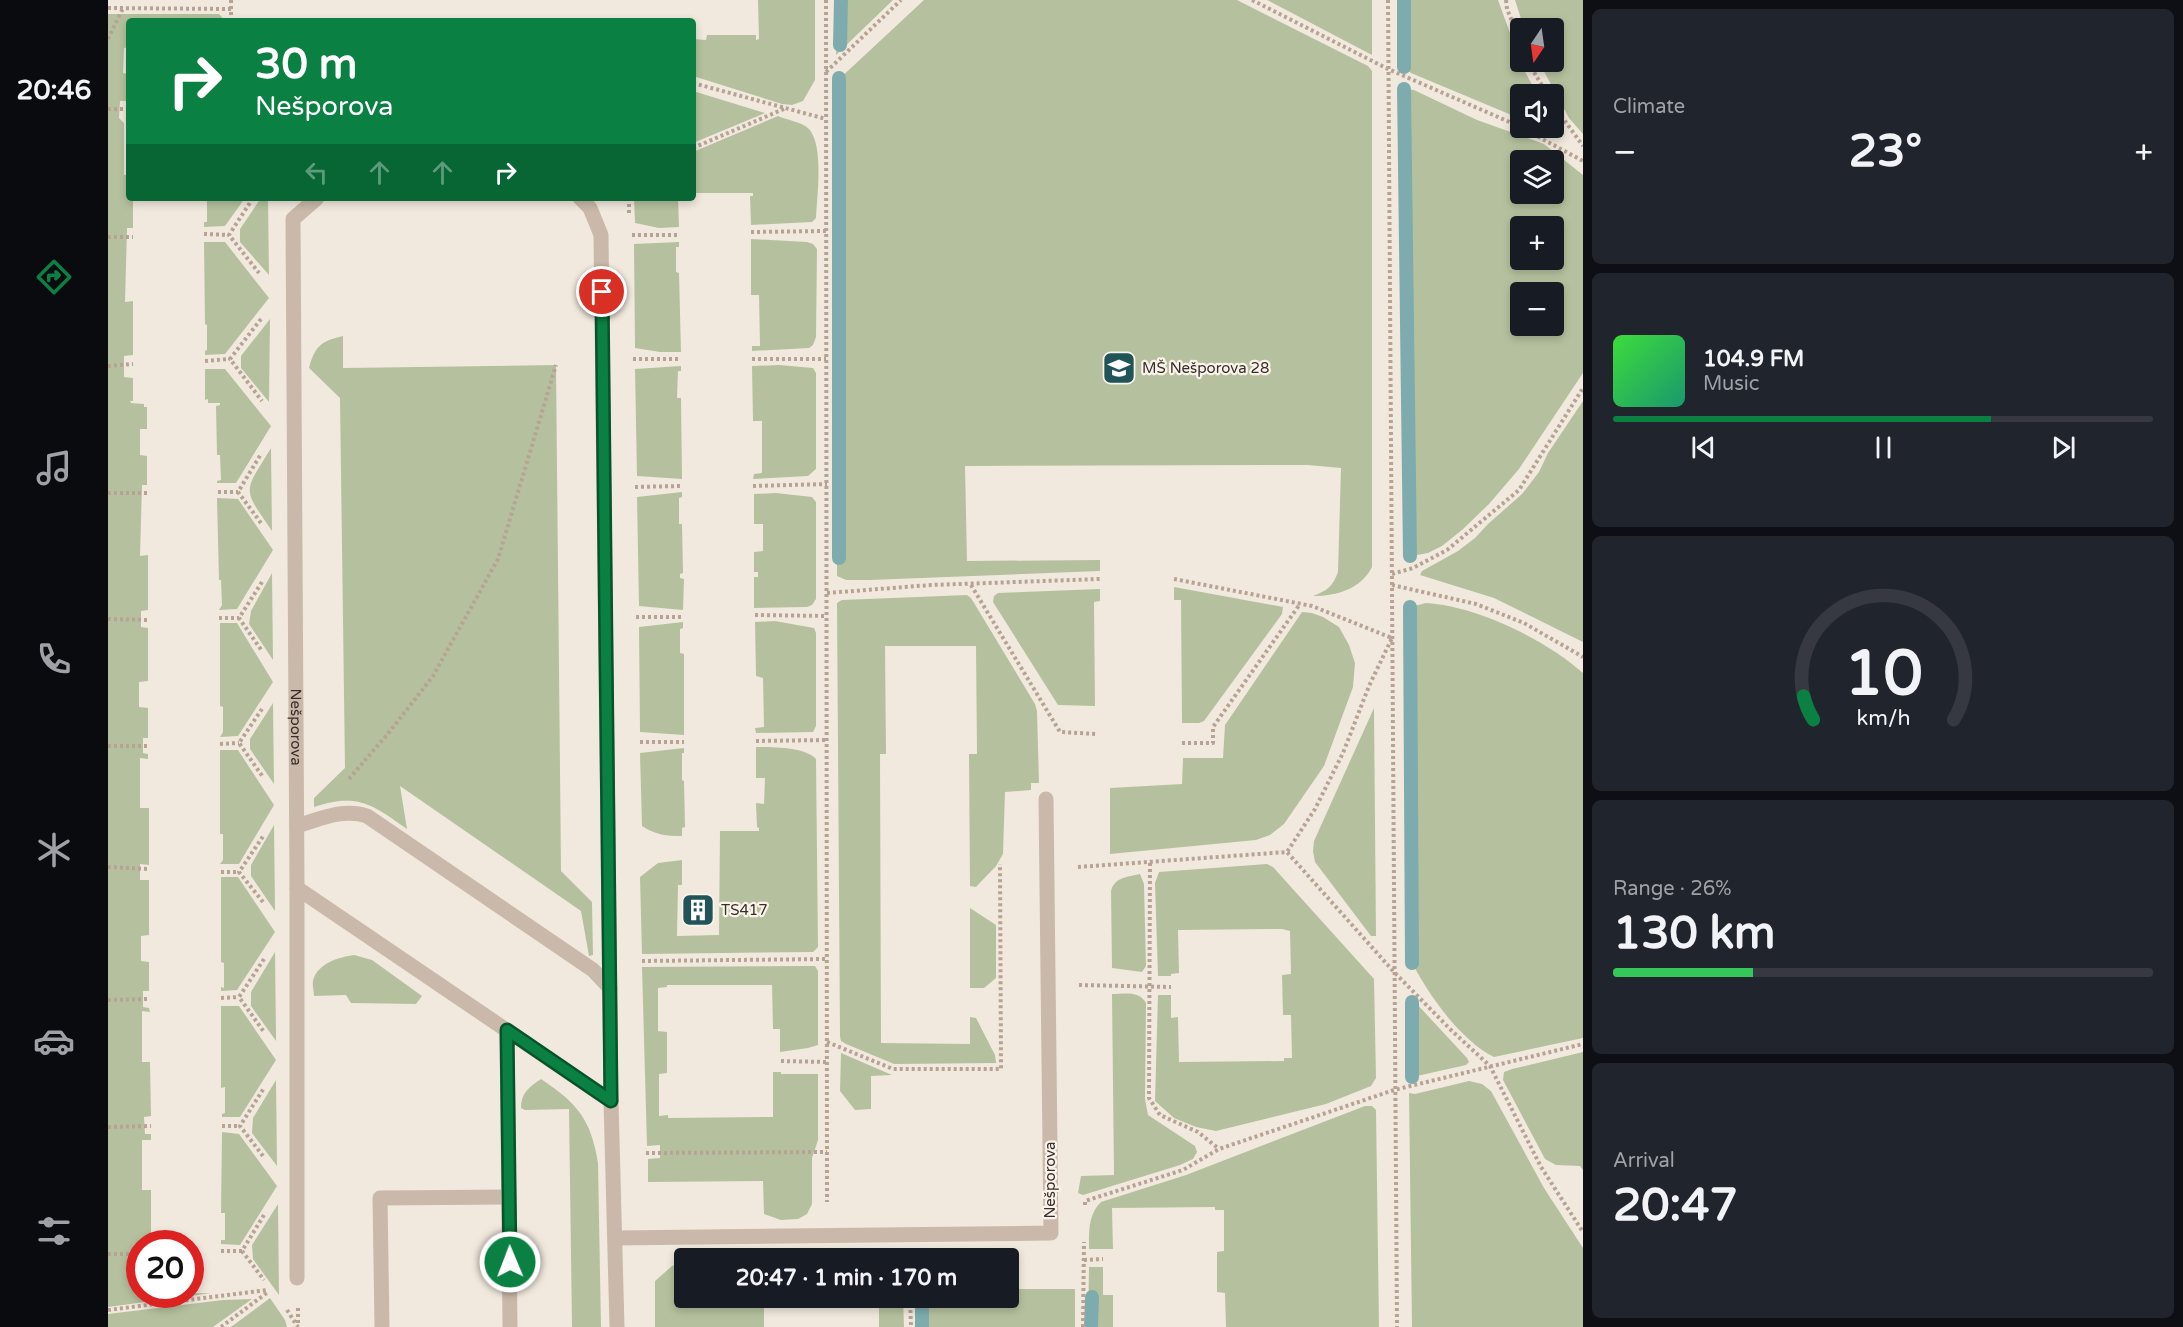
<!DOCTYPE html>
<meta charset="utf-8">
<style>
:root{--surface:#171b24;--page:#20242c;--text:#f1f3f6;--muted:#9ea1a6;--line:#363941;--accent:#0b8043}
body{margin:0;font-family:"Varela Round",sans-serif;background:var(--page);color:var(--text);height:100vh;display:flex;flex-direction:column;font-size:22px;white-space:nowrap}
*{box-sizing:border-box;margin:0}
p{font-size:20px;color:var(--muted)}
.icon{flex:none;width:33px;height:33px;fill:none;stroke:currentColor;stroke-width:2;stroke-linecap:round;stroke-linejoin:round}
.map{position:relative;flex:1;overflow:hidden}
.panel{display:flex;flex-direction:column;gap:9px;padding:9px;background:#0d0f14;width:600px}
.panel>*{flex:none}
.top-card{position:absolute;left:18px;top:18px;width:570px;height:183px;border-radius:6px;box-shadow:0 3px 9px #0003;background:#0b8043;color:#fff;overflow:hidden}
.needle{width:39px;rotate:193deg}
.fabs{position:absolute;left:1402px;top:18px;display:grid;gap:12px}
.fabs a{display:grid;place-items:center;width:54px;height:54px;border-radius:6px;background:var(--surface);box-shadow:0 3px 9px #0003;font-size:30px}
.speed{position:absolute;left:18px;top:1230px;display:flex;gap:12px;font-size:30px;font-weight:700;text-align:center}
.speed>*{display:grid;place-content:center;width:78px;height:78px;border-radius:50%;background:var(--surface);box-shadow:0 3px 9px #0003;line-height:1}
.speed .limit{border:9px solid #d22;background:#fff;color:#111}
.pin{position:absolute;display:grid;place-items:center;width:51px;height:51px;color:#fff;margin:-26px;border:3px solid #fff;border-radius:50%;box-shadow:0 2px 6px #0007}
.me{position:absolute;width:66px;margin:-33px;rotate:359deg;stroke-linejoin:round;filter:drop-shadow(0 0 4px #0008)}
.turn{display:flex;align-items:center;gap:21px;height:126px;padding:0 30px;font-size:27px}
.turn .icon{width:78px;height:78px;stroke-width:2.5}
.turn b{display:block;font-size:42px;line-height:51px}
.lanes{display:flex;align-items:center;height:57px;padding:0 30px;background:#0003;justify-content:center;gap:30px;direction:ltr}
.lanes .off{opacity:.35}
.big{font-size:45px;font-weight:700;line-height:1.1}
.panel .widget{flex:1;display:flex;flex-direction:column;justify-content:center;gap:9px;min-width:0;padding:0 21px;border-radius:9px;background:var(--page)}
.panel .dial{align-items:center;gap:0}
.dial svg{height:156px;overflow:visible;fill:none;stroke:var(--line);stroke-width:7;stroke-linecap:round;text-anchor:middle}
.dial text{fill:var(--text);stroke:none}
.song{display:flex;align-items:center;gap:18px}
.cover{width:72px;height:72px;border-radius:9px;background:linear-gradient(135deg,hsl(120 70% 55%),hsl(160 70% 35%))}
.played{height:6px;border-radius:3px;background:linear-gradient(90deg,var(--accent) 70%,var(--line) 70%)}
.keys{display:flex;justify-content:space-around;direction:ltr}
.heat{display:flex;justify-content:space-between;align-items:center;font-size:33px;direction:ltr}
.charge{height:9px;border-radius:4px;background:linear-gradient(90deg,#34c759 26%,var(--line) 0)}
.trip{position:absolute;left:566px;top:1248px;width:345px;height:60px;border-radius:6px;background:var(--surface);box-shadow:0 3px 9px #0003;font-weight:700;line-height:60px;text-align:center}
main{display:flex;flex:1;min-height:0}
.menu{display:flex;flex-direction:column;width:108px;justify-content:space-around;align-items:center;background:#090b0e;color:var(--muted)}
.menu .icon{width:42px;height:42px}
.menu .active{color:var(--accent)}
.menu b{font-size:27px;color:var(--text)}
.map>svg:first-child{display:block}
.green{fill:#b5c19e;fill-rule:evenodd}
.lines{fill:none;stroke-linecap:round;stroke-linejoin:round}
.stream{stroke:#7eacae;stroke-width:14}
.path{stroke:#b6a394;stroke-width:4;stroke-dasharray:3 3;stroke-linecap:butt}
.minor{stroke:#cab9aa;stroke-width:15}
.route-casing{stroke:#07532c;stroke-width:15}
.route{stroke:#0b8043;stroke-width:10}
.labels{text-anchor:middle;stroke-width:4.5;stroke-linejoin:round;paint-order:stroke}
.poi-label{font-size:15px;fill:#382e29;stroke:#faf3eb;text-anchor:start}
.street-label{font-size:15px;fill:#382e29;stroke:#faf3eb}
</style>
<main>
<nav class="menu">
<b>20:46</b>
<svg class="icon active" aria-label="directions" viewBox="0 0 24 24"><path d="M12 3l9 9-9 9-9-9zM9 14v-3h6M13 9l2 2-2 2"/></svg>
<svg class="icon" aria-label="music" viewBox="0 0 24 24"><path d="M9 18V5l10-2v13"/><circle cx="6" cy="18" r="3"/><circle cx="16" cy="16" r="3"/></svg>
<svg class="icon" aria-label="phone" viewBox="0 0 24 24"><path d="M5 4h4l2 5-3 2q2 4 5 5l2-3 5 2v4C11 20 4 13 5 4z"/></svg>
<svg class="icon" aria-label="climate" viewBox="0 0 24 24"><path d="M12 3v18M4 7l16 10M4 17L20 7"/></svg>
<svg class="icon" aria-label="car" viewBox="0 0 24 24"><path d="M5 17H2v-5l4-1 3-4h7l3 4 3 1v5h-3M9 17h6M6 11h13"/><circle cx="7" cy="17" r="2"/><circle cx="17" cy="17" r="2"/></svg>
<svg class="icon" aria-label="filters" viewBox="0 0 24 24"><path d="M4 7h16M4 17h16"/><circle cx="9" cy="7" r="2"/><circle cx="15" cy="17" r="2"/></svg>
</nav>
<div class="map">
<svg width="1475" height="1327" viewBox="0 0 1475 1327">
<rect width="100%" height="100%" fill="#f2e9de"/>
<!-- green -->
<g class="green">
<polygon points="650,0 707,0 707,80 695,101 684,105 674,104 585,76 585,39 598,40 599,35 648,35 648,40 651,39"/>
<polygon points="729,0 785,0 728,55"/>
<path d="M816 0H1129L1260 66 1264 71V567C1253 589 1229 596 1205 596 1219 591 1225 586 1230 572L1233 468 1200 465 857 466 859 561 992 560V571L762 580H738L729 576V81Z"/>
<polygon points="1159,0 1264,0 1264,55"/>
<polygon points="1293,0 1390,0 1414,66 1429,94 1413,94 1413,119 1303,73 1293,66"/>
<polygon points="1407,0 1475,0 1475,134 1461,118 1431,62 1446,62 1446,28 1416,28"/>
<polygon points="0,14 111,14 117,21 98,21 98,18 22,19 21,47 16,48 15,73 21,74 21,101 12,101 11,118 16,123 16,175 21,175 21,198 25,198 25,228 19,228 17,302 25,301 25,355 16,356 16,377 25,378 25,401 22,401 23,403 36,404 36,407 39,407 39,429 32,429 32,455 39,456 39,485 34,485 32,556 40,555 40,610 33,611 33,627 40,628 40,681 31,682 31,707 40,708 40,738 35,738 35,753 40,754 40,759 32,758 32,808 41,808 41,865 32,864 32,880 41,880 41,935 33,936 33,961 41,962 41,991 35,991 35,1007 41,1008 42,1012 34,1011 34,1062 42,1062 43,1116 36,1117 37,1134 43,1134 43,1140 34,1140 34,1190 43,1190 43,1243 32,1244 32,1294 104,1293 0,1307"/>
<path d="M1293 89 1306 90 1369 120 1436 144 1475 175V373L1411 469 1381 504 1354 530 1334 546 1320 553 1298 557ZM1413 160H1446V194H1413ZM1413 226H1446V260H1413ZM1413 292H1446V326H1413Z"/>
<polygon points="585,91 657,113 585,143"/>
<path d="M670 116C679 120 694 122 701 129 716 146 709 195 708 218L704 222 643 225 642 196H645V193H585V152Z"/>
<polygon points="96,198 137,198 117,226 96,227 96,222 99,222 99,199"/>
<polygon points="153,198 160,198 161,275 132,242 132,229"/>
<polygon points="526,198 570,198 571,227 551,228 527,223"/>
<polygon points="643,239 699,242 705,244 709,249 708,337 705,345 701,348 644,351 644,346 652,346 651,295 643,295"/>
<polygon points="96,242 117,242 161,298 117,354 97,355 97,351 99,350 99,325 97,324"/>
<polygon points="571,242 571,247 568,247 568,272 571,273 573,352 552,352 527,348 526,244"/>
<polygon points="162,319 161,402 133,368 133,356"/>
<path d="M235 336V368L448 365 453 871 484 902 485 955 481 956 473 911 292 786 299 829C263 804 250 793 206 807V798L237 768 232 398 201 368C207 346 213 341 235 336Z"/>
<polygon points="671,365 705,368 708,373 708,469 700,476 645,479 646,474 654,473 654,421 645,421 644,366"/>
<polygon points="573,366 573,371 570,371 569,398 573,398 574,479 529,476 527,369"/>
<polygon points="97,369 117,369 163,426 128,483 109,483 109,481 113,480 112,455 109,455 108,406 112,405 112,403 100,403 100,399 97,400"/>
<polygon points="1475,401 1475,642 1386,598 1312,575 1314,571 1350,551 1367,538 1380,524 1414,494 1431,472 1440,453"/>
<path d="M163 448 164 531C134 487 135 494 163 448Z"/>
<polygon points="574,492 574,497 571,498 571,524 574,524 575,573 572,574 572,578 576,579 575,610 531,606 529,497"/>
<polygon points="668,493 704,497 708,502 708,599 704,605 699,607 646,608 646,577 650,577 650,572 646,572 646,552 655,551 655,524 646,524 646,494"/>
<polygon points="109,498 130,499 165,550 129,609 111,610 114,605 113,580 111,580"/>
<polygon points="164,573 165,660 141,624 143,611"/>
<polygon points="1066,587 1175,607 1174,614 1096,721 1091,723 1074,723 1073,600 1066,600"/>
<polygon points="992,589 992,601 986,602 987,706 950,705 885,602 886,596 890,593"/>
<polygon points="859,595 863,598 927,704 929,711 931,783 923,783 923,790 897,792 895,854 888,866 868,887 862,886 861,754 869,754 868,646 777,646 778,754 772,754 773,1043 862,1044 862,1017 868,1018 887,1055 888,1063 786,1064 738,1044 733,1041 732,1036 729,603 734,600"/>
<path d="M1318 603C1368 606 1437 639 1475 673V1038L1386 1057C1351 1040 1317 990 1300 955L1298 608Z"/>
<polygon points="1194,612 1204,613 1215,617 1231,627 1241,645 1247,663 1245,687 1216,766 1176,824 1162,835 1148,840 1002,854 1002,788 1074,784 1075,758 1115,758 1117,725"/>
<polygon points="667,621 706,628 708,633 708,726 705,732 648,733 647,728 656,727 655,678 648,676 647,622"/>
<polygon points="575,622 575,628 572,629 572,653 576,654 576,735 532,732 531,627"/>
<polygon points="112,623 129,623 165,682 130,736 112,737 115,732 115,707 112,706"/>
<polygon points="165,703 166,784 142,749 142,739"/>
<polygon points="1266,708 1268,936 1263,936 1207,862 1205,851 1206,841"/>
<path d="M648 747C664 747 698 747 708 759L710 947 705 952 534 954 532 877 550 863 574 860V885H570L569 936 611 935 612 831H651V828L649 827 648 803 656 804 657 778H648Z"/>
<path d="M576 748V753H574V780L576 781 577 827 574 828V836C559 836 547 835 534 826L532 753Z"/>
<polygon points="112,750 130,750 166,805 131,864 112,864 115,860 115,834 112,834"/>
<polygon points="166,825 167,911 143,876 143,865"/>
<polygon points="1159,864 1165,867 1266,979 1268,1078 1263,1086 1218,1104 1108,1131 1088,1127 1066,1118 1047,1101 1050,995 1063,995 1063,1018 1070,1017 1071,1062 1176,1061 1176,1058 1184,1058 1183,1015 1175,1015 1174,975 1183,974 1182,931 1174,929 1070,930 1071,973 1063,974 1063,976 1050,976 1047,883 1051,872"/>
<path d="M1032 874 1036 884 1038 966 1034 972 1004 968 1003 891C1007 877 1019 877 1032 874Z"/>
<polygon points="113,877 130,877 167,932 129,990 113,991 113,987 116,988 116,963 113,962"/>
<polygon points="862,908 888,925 888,978 876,988 862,988"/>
<polygon points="167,952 168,1035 168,1041 143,1006 143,992"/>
<path d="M246 955 264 960 314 996 308 1004 243 1003 238 995 206 996C206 991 204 985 205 981 209 963 232 957 246 955Z"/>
<polygon points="707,966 710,971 710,1045 700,1048 672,1052 672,1029 665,1029 664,985 559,985 559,987 550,988 550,1031 559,1032 559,1073 551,1074 551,1116 560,1115 560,1118 665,1117 665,1072 673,1072 673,1074 710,1074 710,1140 704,1158 704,1204 699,1214 690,1219 673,1220 656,1214 655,1181 540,1182 540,1159 552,1158 552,1145 539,1146 534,967"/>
<path d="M1004 994C1016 994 1031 990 1038 1003L1037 1099 1040 1115 1087 1146 1089 1152 1085 1159 1072 1165 975 1195 970 1193 973 1176 1006 1175Z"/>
<polygon points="1301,1001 1307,1002 1359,1058 1361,1062 1358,1065 1300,1078"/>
<polygon points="113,1006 131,1006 168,1060 132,1117 114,1117 114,1114 117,1113 117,1087 113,1088"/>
<polygon points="1475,1052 1475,1170 1472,1166 1448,1165 1437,1159 1395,1080 1396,1072 1404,1069"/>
<polygon points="733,1053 784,1075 763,1076 763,1109 747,1110 732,1091"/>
<path d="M433 1079C469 1103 483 1119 490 1163L493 1327H464L461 1109 417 1110 413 1108C413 1093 421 1087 433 1079Z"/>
<polygon points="168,1080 169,1166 144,1133 145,1118"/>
<polygon points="1361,1081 1374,1084 1383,1091 1436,1188 1475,1248 1475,1327 1304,1327 1301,1093 1307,1094"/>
<path d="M1257 1106H1264L1268 1110 1271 1327H1118L1117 1293 1109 1292V1252L1116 1251V1210H1107V1207L1004 1208 1005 1249H981C981 1231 980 1215 993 1202L1078 1175Z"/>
<polygon points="114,1132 131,1134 169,1186 132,1245 113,1244 113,1240 117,1240 117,1213 113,1213"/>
<polygon points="170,1204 171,1295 145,1259 144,1245"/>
<polygon points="793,1254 793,1258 585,1258 592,1256"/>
<polygon points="576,1262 576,1298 656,1298 656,1327 547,1327 547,1281 564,1266"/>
<polygon points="981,1267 995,1267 995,1295 1005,1295 1005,1327 980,1327"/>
<polygon points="900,1289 967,1289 967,1327 812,1327 811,1298 900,1298"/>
<polygon points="162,1298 177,1320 179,1327 123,1327"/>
<polygon points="771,1298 795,1298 796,1327 771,1327"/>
<polygon points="144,1299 105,1327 0,1327 0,1314 115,1300"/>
</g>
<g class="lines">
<!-- stream -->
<g class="stream">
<polyline points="1296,0 1296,67"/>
<polyline points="732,45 733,0"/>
<polyline points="731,78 731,558"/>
<polyline points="1296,89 1302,556"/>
<polyline points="1302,607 1304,963"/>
<polyline points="1304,1077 1304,1002"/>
<polyline points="814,1298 814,1327"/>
<polyline points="983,1327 984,1297"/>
</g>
<!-- path -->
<g class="path">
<polyline points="123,0 123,9"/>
<polyline points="718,0 719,1202"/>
<polyline points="1144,0 1280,69 1413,127"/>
<polyline points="1280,0 1289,1327"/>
<polyline points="1398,0 1399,9 1413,43"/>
<polyline points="0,8 123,9 123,21"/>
<polyline points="0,39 15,8"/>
<polyline points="1420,62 1439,94"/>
<polyline points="718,72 793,0"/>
<polyline points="585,83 718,119"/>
<polyline points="1446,106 1475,146"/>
<polyline points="0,109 21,109"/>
<polyline points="1414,128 1475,161"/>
<polyline points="585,148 678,108"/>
<polyline points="145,198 121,235 151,273"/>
<polyline points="521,198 521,213"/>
<polyline points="643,232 718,231"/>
<polyline points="96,234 121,235"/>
<polyline points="524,235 571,235"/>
<polyline points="0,237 25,237"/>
<polyline points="153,319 122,359 154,401"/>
<polyline points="525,359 573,359"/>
<polyline points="644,359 718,359"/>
<polyline points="97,361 122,359"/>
<polyline points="0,366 25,364"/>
<polyline points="645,486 719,484"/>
<polyline points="527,487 574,486"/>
<polyline points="110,492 130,492"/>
<polyline points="0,493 39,493"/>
<polyline points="153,523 130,492 153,454"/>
<polyline points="1284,574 1305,568 1339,550 1411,490 1475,388"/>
<polyline points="1066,579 1204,606 1284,638 1261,686 1235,753 1207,809 1179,852"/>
<polyline points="154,582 131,618 154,651"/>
<polyline points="863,585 952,732 988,734"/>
<polyline points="1284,585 1368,604 1416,623 1475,657"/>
<polyline points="719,593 823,585 992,579"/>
<polyline points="647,615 719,616"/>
<polyline points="528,617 575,617"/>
<polyline points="111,618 131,618"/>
<polyline points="0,619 40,620"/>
<polyline points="154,709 131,743 155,777"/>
<polyline points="648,741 719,740"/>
<polyline points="532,742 576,742"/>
<polyline points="1074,743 1105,743 1105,727 1192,604"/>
<polyline points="112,744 131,743"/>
<polyline points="0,746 40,746"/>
<polyline points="241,779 283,730 325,676 390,559 448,365"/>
<polyline points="1042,863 1041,1098 1052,1115 1090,1132 1111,1149"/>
<polyline points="0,867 40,869"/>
<polyline points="970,867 1179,852 1286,972 1343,1030 1382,1066 1433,1167 1475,1232"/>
<polyline points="113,872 131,872"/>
<polyline points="155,902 131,872 156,835"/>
<polyline points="156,959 131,997 156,1032"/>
<polyline points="534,961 719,959"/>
<polyline points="971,985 1063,987"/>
<polyline points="113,998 131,997"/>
<polyline points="0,1000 41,999"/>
<polyline points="719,1042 785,1069 893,1069 892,864"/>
<polyline points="673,1061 719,1062"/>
<polyline points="114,1126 132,1126"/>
<polyline points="0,1127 43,1126"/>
<polyline points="538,1153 719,1152"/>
<polyline points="155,1156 132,1126 156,1088"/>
<polyline points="977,1205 977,1201 1075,1170 1111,1149 1286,1090 1475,1044"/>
<polyline points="156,1215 134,1251 156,1280"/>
<polyline points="113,1251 134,1251"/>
<polyline points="0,1254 32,1254"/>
<polyline points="976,1260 995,1259"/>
<polyline points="802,1298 803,1327"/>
<polyline points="190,1308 190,1325"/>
<polyline points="0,1310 159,1290"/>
<polyline points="179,1310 190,1327"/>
<polyline points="113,1327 160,1292"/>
<polyline points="975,1327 976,1242"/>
</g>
<!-- minor -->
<g class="minor">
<path id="s1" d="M209 198 185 219 189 888 503 1101"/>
<polyline points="472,198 482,208 493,235 503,1101 509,1327"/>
<path d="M189 826C212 819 235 808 259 816L485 970 502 988"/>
<polyline points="189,888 189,1278"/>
<polyline points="399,1030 402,1327"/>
<polyline points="507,1238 943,1233 938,799"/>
<polyline points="274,1327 272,1198 401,1197"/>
</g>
</g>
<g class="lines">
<!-- route casing -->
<g class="route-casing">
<polyline id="route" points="402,1262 399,1030 503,1101 494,292"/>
</g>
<!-- route -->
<use href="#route" class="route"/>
</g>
<!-- icons -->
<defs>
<g id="school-square" transform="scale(1.725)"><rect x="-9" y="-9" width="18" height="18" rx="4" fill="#205458" stroke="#faf3eb"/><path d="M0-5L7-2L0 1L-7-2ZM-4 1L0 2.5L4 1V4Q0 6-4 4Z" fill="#fff"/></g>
<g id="building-square" transform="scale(1.725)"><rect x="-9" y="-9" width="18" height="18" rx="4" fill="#205458" stroke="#faf3eb"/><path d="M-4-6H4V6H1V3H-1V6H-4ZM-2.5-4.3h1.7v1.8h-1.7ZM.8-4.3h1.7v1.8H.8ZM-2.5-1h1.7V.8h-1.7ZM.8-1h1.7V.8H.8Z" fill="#fff"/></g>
</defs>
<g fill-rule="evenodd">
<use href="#school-square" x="1011" y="368"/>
<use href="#building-square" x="590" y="910"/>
</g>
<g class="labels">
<!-- poi labels -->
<g class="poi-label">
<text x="1034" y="373">MŠ Nešporova 28</text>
<text x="613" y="915">TS417</text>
</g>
<!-- street labels -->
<g class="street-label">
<text dy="5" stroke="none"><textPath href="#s1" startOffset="540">Nešporova</textPath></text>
<text transform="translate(942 1180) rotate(-90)" y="5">Nešporova</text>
</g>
</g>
</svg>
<div class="fabs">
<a><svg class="needle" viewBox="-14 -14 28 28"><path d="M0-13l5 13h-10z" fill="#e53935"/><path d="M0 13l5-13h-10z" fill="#9ea1a6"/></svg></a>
<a><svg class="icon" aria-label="sound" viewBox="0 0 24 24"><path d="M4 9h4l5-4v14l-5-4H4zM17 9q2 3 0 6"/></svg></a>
<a><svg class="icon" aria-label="layers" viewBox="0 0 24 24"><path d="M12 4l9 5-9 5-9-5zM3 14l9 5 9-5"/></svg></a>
<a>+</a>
<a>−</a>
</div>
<div class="speed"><div class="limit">20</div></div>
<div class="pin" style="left:494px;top:292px;background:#d93025"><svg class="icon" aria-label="arrive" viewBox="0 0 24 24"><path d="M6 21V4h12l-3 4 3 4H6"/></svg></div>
<svg class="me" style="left:402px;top:1262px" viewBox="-20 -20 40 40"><circle r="17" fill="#0b8043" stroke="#fff" stroke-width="3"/><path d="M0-11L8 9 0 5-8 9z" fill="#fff"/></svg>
<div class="trip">20:47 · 1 min · 170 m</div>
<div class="top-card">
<div class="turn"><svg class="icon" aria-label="right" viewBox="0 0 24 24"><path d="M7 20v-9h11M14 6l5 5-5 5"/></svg><div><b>30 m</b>Nešporova</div></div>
<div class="lanes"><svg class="icon off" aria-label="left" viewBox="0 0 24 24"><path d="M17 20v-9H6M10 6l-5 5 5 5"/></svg><svg class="icon off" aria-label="ahead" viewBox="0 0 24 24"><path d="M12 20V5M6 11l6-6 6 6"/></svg><svg class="icon off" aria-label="ahead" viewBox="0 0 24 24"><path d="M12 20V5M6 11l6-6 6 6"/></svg><svg class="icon" aria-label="right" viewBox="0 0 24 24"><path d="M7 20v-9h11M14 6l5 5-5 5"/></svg></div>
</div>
</div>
<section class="panel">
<div class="widget"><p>Climate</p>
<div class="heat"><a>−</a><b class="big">23°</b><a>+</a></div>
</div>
<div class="widget">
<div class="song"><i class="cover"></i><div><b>104.9 FM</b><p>Music</p></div></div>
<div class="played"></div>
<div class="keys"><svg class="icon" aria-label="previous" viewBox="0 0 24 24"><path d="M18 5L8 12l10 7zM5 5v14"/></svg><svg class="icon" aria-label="pause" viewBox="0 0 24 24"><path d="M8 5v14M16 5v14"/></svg><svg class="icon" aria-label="next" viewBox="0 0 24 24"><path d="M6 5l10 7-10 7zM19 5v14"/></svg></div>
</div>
<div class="widget dial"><svg viewBox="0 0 100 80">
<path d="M14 69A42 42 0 1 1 86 69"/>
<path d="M14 69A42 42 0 0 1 9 57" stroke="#0b8043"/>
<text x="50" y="56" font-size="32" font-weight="700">10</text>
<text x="50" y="72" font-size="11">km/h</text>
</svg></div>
<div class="widget"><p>Range · 26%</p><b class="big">130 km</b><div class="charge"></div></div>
<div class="widget"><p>Arrival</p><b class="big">20:47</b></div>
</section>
</main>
